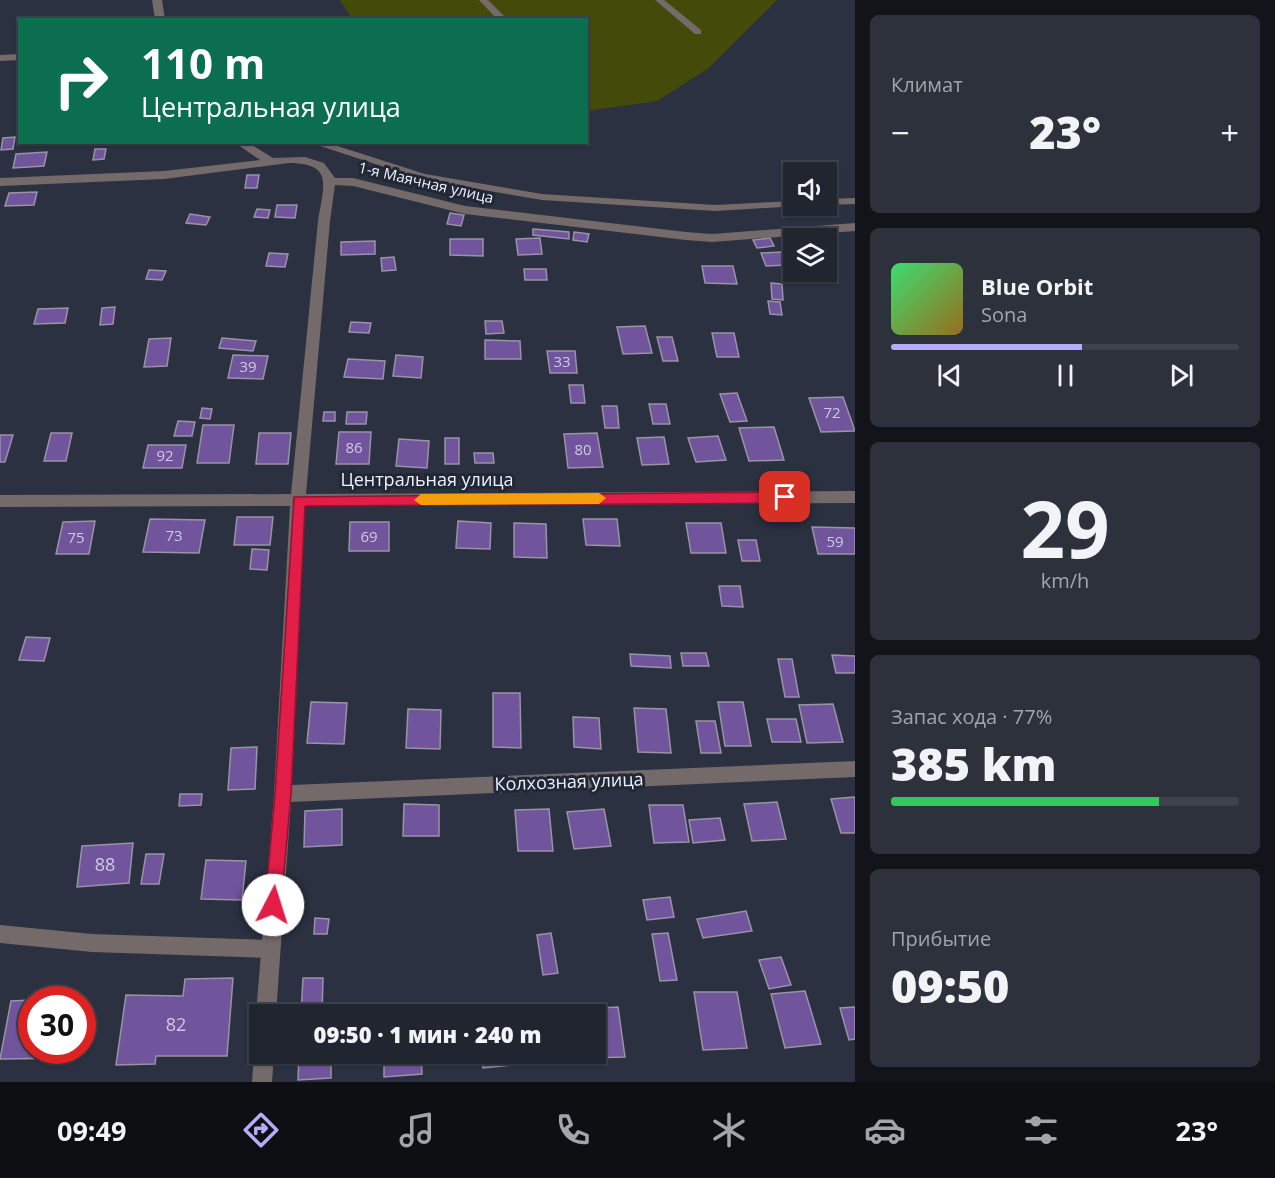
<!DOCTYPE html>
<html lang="ru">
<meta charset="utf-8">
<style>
:root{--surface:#202530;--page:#2d313c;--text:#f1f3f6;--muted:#a2a5ab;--line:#3d424c;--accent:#b4acf9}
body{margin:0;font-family:"Open Sans",sans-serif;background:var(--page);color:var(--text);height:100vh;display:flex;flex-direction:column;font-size:22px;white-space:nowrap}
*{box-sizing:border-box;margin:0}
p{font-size:20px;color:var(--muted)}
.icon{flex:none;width:33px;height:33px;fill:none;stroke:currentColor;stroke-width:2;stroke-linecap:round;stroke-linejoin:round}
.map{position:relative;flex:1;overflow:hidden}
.drawer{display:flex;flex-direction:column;gap:15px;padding:15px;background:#12141a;width:420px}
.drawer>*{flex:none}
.hud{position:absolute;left:18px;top:18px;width:570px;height:126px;border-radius:0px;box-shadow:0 2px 4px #0004,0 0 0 2px var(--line);background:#0b6e4f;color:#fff;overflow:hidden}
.controls{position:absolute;left:783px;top:162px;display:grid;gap:12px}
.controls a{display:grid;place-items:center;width:54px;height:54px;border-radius:0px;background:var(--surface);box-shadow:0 2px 4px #0004,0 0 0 2px var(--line);font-size:30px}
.speed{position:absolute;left:18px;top:986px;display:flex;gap:12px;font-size:30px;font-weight:700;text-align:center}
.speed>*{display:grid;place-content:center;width:78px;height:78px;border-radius:50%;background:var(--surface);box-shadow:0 2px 4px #0004,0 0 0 2px var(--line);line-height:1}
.speed .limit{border:9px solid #d22;background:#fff;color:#111}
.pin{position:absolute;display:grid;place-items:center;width:51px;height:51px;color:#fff;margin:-26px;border-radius:12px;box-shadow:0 3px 9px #0006}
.me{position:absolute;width:66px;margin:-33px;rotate:5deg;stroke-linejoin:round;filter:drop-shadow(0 0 4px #0008)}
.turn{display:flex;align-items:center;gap:21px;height:126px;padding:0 24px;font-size:27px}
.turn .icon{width:78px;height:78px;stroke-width:2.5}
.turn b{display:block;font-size:42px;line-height:51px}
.big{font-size:45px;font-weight:800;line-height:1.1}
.drawer .tile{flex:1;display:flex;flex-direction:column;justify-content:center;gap:9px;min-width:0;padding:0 21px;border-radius:9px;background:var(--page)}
.drawer .dial{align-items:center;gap:0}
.dial b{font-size:78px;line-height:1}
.song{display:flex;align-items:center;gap:18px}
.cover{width:72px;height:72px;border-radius:9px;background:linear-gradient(135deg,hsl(140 70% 55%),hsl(40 70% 35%))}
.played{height:6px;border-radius:3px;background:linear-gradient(90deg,var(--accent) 55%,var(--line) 55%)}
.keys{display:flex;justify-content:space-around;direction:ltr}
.heat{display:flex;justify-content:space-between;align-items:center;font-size:33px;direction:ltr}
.charge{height:9px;border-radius:4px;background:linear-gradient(90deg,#34c759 77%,var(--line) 0)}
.trip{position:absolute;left:249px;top:1004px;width:357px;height:60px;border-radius:0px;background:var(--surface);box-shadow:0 2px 4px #0004,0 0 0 2px var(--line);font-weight:800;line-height:60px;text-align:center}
.dock{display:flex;height:96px;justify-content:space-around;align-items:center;background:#0d0f13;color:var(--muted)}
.dock .icon{width:42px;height:42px}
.dock .current{color:var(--accent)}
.dock b{font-size:27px;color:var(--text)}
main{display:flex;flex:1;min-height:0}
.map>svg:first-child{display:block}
.green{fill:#444b0a}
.building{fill:#70549c;stroke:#9993a6;stroke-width:1.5}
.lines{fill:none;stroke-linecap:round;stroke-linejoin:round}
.lane{fill:#746a6a;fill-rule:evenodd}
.street{fill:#746a6a;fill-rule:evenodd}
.route{fill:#e11d48;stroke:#92132f;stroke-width:1.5}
.slow{fill:#f59e0b}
.labels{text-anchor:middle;stroke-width:6;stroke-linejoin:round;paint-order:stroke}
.far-street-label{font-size:15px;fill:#edf1fb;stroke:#222736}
.number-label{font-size:15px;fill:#cecae3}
.street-label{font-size:18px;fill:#edf1fb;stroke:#222736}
.near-number-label{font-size:18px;fill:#cecae3}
</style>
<main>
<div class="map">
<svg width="855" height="1082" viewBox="0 0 855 1082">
<rect width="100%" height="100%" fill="#2b3140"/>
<!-- green -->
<polygon class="green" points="340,0 777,0 709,68 657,101 587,111 586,20 352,19"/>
<!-- building -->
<g class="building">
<polygon points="15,137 13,149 1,150 3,138"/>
<polygon points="95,149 106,149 104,159 93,160"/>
<polygon points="47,152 44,166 13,168 16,154"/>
<polygon points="247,175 259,175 257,188 245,188"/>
<polygon points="37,192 34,205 5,206 9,193"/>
<polygon points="277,205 297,205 295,218 275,217"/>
<polygon points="257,209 270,210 268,218 254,217"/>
<polygon points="450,213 464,215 461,226 447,224"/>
<polygon points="190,214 210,217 206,225 186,223"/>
<polygon points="533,229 569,232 569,239 533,235"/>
<polygon points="574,232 589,234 587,242 573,240"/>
<polygon points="540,238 542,254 518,255 516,239"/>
<polygon points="770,238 774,246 757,248 753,240"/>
<polygon points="450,239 483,239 483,256 450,255"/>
<polygon points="375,241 375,254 341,255 341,242"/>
<polygon points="782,252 787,265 766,266 761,253"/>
<polygon points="269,253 288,254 285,267 266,266"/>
<polygon points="394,257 396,270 382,271 381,258"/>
<polygon points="702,266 733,266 737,284 705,283"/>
<polygon points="524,269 546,269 547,280 525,280"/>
<polygon points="149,270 166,271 162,280 146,279"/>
<polygon points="771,283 782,284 783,300 772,299"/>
<polygon points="768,301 780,302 782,315 770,314"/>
<polygon points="115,307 113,324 100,325 102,308"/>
<polygon points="68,308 65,323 34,324 38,309"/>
<polygon points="485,321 502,321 504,333 486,334"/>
<polygon points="351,322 371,323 369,333 349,332"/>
<polygon points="645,326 652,353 623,354 617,327"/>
<polygon points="712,333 734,333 739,357 717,357"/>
<polygon points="657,337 672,337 678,361 663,361"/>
<polygon points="171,338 167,366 144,367 149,339"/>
<polygon points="222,338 256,341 253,351 219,348"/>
<polygon points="485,340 520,341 521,359 485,359"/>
<polygon points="547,351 575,351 577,373 550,373"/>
<polygon points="233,355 268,356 263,379 228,378"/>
<polygon points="396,355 423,357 421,378 393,376"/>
<polygon points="348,359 385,361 383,379 344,377"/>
<polygon points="569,385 583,385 585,403 571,403"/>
<polygon points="737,393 747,421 730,422 720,394"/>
<polygon points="843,397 855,431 821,432 809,398"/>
<polygon points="649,404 666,404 670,424 653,424"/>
<polygon points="602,406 617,406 619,428 605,428"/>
<polygon points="202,408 212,409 210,419 200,418"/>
<polygon points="324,412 335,412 335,421 323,421"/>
<polygon points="347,412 367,412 366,424 346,424"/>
<polygon points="178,421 195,422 192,436 174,436"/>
<polygon points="203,425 234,425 229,463 197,463"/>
<polygon points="774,427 784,460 749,461 739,428"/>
<polygon points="339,432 371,432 369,464 336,464"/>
<polygon points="51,433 72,433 66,461 44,461"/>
<polygon points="259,433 291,433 288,464 256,464"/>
<polygon points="597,433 603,467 568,468 564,434"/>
<polygon points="0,435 13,435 5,462 0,462"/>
<polygon points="718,436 726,460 696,462 688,438"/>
<polygon points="664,437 669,464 642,465 637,438"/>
<rect x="445" y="438" width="14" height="26"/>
<polygon points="399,439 429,441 427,468 396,466"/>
<polygon points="148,445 186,445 182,468 143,468"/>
<polygon points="474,453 493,453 494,463 475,463"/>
<polygon points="237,517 273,517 270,545 234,545"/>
<polygon points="150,519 205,520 199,553 143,552"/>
<polygon points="583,519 617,519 620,546 586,545"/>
<polygon points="95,521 89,554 56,554 63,522"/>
<polygon points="458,521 491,523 490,549 456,548"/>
<polygon points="350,522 389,522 389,551 349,551"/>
<polygon points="514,523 546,524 547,558 514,557"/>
<polygon points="686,523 721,523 726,553 691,553"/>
<polygon points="812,527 855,528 855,554 818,554"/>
<polygon points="738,540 756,540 760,561 742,561"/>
<polygon points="252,549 269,550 267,570 250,569"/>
<polygon points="719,586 740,586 743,607 722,606"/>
<polygon points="26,637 50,638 44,661 19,660"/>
<polygon points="681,653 706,653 709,666 683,666"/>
<polygon points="630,654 670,656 671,668 631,666"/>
<polygon points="832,655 855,656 855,673 836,673"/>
<polygon points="778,659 792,659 799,697 785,697"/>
<polygon points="493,693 520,693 521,748 493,747"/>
<polygon points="311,702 347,703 344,744 307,743"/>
<polygon points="718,702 743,702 751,746 725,746"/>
<polygon points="833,704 843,742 807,743 799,705"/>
<polygon points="634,708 666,709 671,753 638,752"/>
<polygon points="408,709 441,710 440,749 406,748"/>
<polygon points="573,717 599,718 601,749 574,747"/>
<polygon points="767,719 796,719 801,742 772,742"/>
<polygon points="696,721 715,721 721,753 701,753"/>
<polygon points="257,747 255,789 228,790 231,748"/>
<polygon points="180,794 202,794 201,805 179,806"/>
<polygon points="855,797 855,833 841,833 831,799"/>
<polygon points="777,802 786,839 752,841 744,804"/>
<polygon points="404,804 439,805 439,836 403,836"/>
<polygon points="649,805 683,805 689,842 654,843"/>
<polygon points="342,809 342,845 304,847 305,811"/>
<polygon points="549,809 553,851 518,851 515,810"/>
<polygon points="604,809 611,846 574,849 567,812"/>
<polygon points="720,818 725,840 693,843 689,820"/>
<polygon points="133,843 129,883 77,887 82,846"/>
<polygon points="146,854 164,854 159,884 141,884"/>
<polygon points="206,860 246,861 242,900 201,899"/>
<polygon points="670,897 674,917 647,920 643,900"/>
<polygon points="746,911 752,931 703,938 697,919"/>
<polygon points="315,918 329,919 327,934 314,934"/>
<polygon points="551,933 558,973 543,975 537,935"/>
<polygon points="668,933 677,980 660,981 652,934"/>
<polygon points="781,957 791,985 769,989 759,960"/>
<polygon points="233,978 227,1056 156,1056 155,1064 116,1065 126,995 183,996 185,979"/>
<polygon points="303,978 323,978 322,1014 301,1014"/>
<polygon points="805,991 821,1044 785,1048 771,994"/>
<polygon points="694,992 737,992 747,1048 703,1050"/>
<polygon points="32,1000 32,1050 80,1050 79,1058 0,1059 11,1001"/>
<polygon points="82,1000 88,1000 82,1036"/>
<polygon points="618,1007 625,1057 585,1058 585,1053 596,1053 596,1014 581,1014 580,1009"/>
<polygon points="855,1007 855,1039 849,1040 840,1008"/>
<polygon points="299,1053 331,1053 331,1078 298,1080"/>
<polygon points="384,1053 421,1053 422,1074 384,1077"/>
<polygon points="481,1053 523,1053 524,1064 483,1068"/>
</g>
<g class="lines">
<!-- lane -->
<g class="lane">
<polygon points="479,0 488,0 508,20 498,20"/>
<polygon points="655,0 664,0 701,30 701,34 695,34"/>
<polygon points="308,142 325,142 425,174 542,194 715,205 794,201 794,206 798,206 715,211 542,200 424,180"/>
<polygon points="855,198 855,204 826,205 826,199"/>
<polygon points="0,925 92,934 269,940 275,943 278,949 275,955 269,958 92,952 0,943"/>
</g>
<!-- street -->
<g class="street">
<polygon points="152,0 162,0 165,20 155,20"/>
<polygon points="20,54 20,60 0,61 0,55"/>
<path d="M234 142H247L273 158 305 157 324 163 335 178H353L465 206 686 232 712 234 855 223V231L712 242 686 240 465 214 353 186 335 185 330 221 306 494 855 491V503L305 506 292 785 855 761V777L291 802 276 1014H260L259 1021 256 1014 274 794 290 506 0 507V495L291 494 318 221C323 187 335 163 289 163L164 179 0 186V178L164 171 260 160Z"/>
<polygon points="260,1045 260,1053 274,1053 272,1082 252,1082 254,1053"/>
</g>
</g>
<!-- route -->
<polygon class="route" points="785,492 792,497 785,503 305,506 291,794 281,905 279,911 273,913 267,911 265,905 275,794 294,497"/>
<!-- slow -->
<polygon class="slow" points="599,493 606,498 599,504 421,505 414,500 421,494"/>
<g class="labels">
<!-- far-street labels -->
<g class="far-street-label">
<text transform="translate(426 183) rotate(13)" y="5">1-я Маячная улица</text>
</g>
<!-- number labels -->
<g class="number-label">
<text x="562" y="367">33</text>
<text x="248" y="372">39</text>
<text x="832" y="418">72</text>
<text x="354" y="453">86</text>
<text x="583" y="455">80</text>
<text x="165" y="461">92</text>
<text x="174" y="541">73</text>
<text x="369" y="542">69</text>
<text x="76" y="543">75</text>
<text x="835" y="547">59</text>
</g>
<!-- street labels -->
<g class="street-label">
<text x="427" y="486">Центральная улица</text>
<text transform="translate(569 782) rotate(-2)" y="6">Колхозная улица</text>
</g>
<!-- near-number labels -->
<g class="near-number-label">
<text x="105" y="871">88</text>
<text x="176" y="1031">82</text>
</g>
</g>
</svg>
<div class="controls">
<a><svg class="icon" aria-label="sound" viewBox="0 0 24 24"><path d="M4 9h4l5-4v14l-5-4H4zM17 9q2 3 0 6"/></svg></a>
<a><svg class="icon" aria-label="layers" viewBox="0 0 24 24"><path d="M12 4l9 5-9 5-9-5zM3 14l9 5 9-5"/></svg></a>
</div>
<div class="speed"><div class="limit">30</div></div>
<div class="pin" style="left:785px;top:497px;background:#d93025"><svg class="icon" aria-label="arrive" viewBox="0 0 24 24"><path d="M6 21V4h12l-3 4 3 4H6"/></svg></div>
<svg class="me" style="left:273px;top:905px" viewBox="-20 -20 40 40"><circle r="19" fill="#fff"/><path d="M0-13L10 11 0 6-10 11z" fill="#e11d48"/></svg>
<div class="trip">09:50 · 1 мин · 240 m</div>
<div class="hud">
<div class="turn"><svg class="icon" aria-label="right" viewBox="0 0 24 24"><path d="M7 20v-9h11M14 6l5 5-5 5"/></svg><div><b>110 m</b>Центральная улица</div></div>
</div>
</div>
<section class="drawer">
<div class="tile"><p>Климат</p>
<div class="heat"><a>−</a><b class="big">23°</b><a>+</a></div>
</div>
<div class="tile">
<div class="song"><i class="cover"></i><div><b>Blue Orbit</b><p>Sona</p></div></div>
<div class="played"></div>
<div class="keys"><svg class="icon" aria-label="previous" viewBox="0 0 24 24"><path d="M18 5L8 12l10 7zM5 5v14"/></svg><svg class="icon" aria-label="pause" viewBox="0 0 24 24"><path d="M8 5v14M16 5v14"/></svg><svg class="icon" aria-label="next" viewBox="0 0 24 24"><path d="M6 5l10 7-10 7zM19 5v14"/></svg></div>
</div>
<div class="tile dial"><b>29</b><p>km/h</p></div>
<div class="tile"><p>Запас хода · 77%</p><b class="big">385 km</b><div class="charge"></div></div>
<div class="tile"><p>Прибытие</p><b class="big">09:50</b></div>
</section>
</main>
<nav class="dock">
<b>09:49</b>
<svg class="icon current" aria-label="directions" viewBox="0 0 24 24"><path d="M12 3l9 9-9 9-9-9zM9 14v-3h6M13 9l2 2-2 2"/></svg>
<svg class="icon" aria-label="music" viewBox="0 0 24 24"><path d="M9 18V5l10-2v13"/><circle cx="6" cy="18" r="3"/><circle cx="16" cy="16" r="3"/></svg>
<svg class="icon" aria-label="phone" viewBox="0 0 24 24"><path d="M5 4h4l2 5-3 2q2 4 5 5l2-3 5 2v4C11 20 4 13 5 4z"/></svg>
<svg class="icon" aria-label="climate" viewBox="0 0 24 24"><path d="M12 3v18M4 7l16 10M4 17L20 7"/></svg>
<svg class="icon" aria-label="car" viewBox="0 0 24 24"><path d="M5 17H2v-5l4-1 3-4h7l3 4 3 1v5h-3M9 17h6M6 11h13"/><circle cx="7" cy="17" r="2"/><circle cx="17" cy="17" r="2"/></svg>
<svg class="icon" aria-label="filters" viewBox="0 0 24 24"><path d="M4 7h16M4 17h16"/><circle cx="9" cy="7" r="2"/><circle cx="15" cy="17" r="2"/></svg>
<b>23°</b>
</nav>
